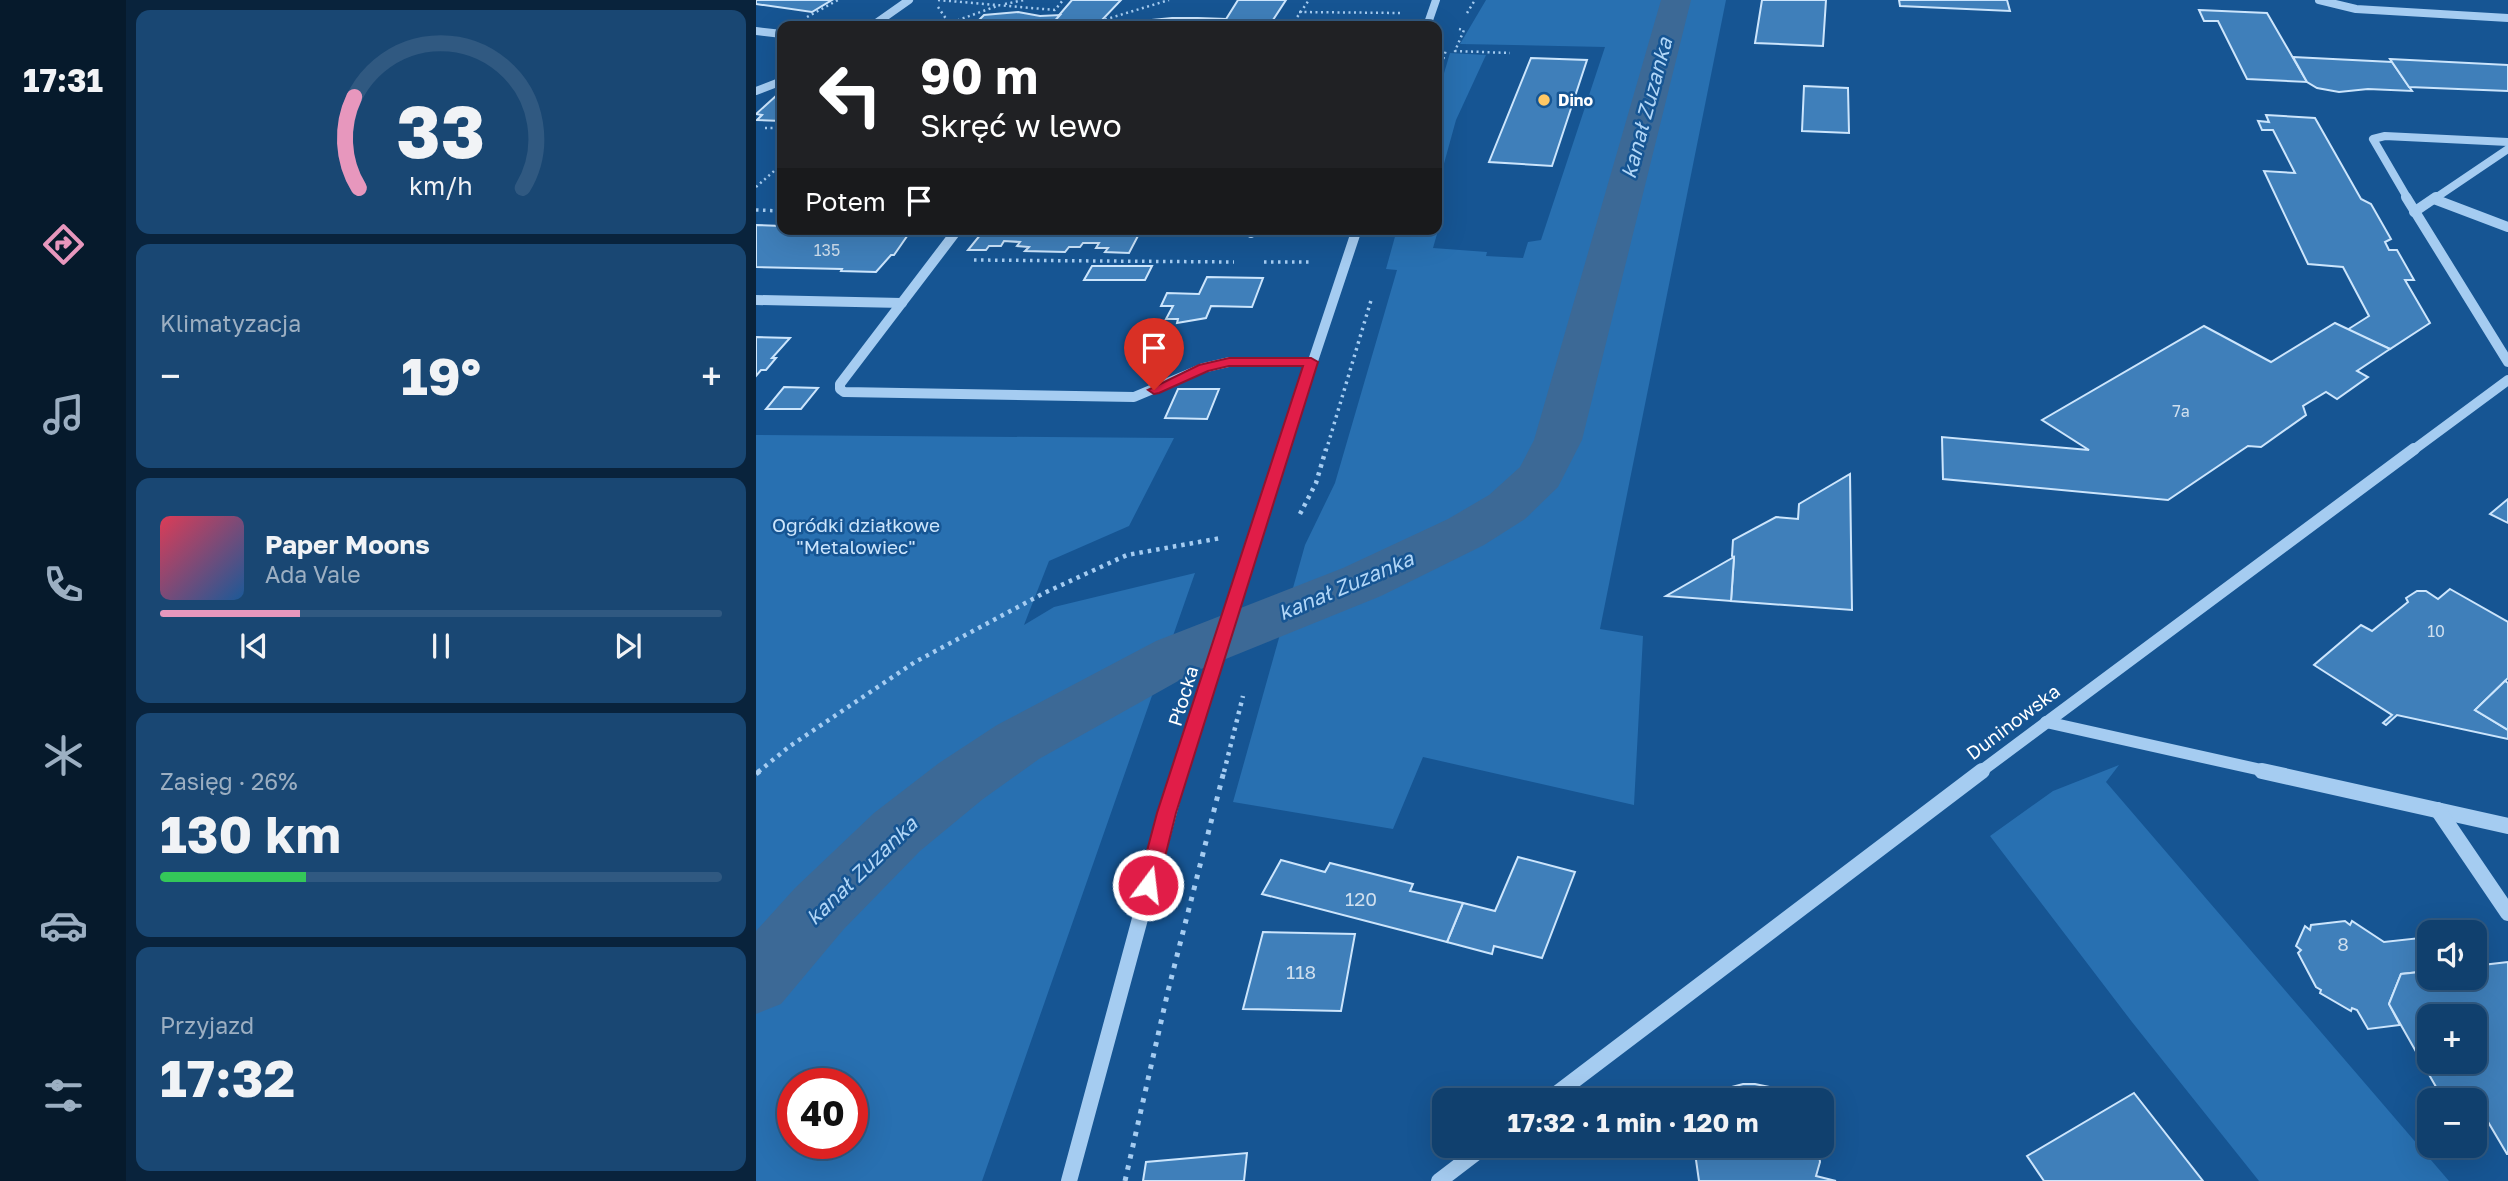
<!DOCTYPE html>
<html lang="pl">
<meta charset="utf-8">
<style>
:root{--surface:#10406e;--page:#194773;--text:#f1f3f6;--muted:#9cafc2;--line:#305981;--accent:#e797bd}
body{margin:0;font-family:"Golos Text",sans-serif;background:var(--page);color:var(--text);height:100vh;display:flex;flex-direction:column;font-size:26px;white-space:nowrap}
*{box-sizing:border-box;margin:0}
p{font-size:23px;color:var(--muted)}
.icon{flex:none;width:38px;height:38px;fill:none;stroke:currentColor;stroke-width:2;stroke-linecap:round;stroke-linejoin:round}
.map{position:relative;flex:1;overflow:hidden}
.details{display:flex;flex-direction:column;gap:10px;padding:10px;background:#09233c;width:630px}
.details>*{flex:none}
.banner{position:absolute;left:21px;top:21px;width:665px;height:214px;border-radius:14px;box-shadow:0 7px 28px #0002,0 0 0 2px var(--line);background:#202124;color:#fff;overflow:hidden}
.fabs{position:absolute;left:1661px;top:920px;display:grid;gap:14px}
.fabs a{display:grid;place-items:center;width:70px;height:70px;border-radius:14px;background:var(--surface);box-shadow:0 7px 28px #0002,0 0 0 2px var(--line);font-size:35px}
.speed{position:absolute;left:21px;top:1068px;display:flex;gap:14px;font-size:35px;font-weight:700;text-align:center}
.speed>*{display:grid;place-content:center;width:91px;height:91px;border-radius:50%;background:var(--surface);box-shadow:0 7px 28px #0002,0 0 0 2px var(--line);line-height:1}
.speed .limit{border:10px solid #d22;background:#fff;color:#111}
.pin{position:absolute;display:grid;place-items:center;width:60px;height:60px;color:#fff;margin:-72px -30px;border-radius:50% 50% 50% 0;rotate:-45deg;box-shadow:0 0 7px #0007}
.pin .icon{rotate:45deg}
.me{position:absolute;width:77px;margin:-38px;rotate:15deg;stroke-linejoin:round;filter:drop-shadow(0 0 5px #0008)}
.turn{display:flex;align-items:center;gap:24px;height:147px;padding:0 28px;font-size:32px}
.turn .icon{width:91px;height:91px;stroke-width:2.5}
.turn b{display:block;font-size:49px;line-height:60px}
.then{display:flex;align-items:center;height:66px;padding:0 28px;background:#0003;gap:14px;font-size:26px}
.big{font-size:52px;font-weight:700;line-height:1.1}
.details .tile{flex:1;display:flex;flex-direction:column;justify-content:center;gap:10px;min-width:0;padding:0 24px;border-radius:14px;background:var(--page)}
.details .dial{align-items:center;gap:0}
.dial svg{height:182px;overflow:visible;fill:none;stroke:var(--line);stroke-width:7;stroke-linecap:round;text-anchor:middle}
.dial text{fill:var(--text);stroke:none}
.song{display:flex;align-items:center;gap:21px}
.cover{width:84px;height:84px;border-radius:10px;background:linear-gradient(135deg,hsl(350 70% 55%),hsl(210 70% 35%))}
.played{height:7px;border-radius:4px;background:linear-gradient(90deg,var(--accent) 25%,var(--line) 25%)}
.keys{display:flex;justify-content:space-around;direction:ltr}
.heat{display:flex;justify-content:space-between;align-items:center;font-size:38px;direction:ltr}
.charge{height:10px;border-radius:5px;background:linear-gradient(90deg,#34c759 26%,var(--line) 0)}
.trip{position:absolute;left:676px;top:1088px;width:402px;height:70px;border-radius:14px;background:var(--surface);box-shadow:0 7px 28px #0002,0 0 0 2px var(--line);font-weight:700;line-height:70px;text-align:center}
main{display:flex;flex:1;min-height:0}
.dock{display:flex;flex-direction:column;width:126px;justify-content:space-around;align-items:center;background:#061a2c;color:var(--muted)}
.dock .icon{width:49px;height:49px}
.dock .current{color:var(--accent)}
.dock b{font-size:32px;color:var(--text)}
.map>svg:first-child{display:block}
.green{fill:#2870b1;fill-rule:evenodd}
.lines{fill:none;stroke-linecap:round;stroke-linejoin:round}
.canal{fill:#3c6996;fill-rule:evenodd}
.building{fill:#3f7fba;stroke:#cce5fc;stroke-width:2;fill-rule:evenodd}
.path-far3{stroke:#a5ccf1;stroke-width:2.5;stroke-dasharray:2 3.5;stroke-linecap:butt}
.path-far2{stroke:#a5ccf1;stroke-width:3.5;stroke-dasharray:2.5 4.5;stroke-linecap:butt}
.path-far1{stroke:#a5ccf1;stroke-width:4.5;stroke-dasharray:3.5 5;stroke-linecap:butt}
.path{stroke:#a5ccf1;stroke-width:5;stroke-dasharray:4.5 7;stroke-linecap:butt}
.minor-far3{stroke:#a5ccf1;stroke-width:8}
.minor-far2{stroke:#a5ccf1;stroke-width:10}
.minor-far1{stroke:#a5ccf1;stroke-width:12}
.minor{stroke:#a5ccf1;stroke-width:16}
.route{fill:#e11d48;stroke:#92132f;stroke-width:2}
.poi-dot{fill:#ffc865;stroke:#165593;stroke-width:2.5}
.labels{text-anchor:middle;stroke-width:5;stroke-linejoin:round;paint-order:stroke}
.far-poi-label{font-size:16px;font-weight:bold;fill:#fff;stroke:#165593;text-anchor:start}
.number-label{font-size:16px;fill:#cfdfee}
.park-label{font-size:19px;fill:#cce5fc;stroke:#165593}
.street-label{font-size:19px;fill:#fff;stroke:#165593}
.near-number-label{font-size:19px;fill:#cfdfee}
.water-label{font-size:21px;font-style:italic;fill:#b1d6f7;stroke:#165593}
</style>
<main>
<nav class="dock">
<b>17:31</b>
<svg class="icon current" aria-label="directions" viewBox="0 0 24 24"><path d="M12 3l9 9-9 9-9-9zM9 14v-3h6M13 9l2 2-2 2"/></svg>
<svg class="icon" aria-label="music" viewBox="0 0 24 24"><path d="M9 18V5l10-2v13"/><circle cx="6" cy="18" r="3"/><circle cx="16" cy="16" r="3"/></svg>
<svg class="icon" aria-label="phone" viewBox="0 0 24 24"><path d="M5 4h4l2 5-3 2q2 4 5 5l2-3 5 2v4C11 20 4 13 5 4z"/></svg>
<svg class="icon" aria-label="climate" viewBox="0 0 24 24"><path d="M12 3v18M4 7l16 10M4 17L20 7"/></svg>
<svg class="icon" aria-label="car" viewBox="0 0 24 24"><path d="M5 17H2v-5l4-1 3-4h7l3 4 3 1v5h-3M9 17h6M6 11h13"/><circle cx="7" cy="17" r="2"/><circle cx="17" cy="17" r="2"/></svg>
<svg class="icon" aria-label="filters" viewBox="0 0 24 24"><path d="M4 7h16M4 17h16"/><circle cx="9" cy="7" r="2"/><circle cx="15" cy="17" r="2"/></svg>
</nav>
<section class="details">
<div class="tile dial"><svg viewBox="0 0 100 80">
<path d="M14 69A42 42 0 1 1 86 69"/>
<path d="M14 69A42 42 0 0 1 12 29" stroke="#e797bd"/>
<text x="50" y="56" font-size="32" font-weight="700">33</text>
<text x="50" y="72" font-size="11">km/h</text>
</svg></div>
<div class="tile"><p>Klimatyzacja</p>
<div class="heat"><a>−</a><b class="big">19°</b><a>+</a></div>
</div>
<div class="tile">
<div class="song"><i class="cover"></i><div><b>Paper Moons</b><p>Ada Vale</p></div></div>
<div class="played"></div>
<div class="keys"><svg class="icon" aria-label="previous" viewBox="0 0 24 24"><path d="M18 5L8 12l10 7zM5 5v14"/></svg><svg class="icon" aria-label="pause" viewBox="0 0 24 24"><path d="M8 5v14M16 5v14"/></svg><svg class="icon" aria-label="next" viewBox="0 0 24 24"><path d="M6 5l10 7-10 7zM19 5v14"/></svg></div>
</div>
<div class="tile"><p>Zasięg · 26%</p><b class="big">130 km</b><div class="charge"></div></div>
<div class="tile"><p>Przyjazd</p><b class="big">17:32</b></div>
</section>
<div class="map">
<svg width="1752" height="1181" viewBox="0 0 1752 1181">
<rect width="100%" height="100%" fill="#165593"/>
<!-- green -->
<g class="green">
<polygon points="730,0 970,0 844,629 887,636 878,805 667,757 637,829 477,802 549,545 579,483 641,270 630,269 640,233 651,231 681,234 677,248 731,252 730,256 767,258 772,242 785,240 849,47 704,44"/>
<polygon points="694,53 730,55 700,120 681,189 681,97"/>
<path d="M0 435 418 438 373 526 293 561 268 625 298 607 439 573 226 1181H0ZM96 1083V1143H37V1083Z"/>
<polygon points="1363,765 1350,782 1693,1181 1503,1181 1376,1022 1234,836 1297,791"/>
</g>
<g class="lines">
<!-- canal -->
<polygon class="canal" points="905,0 935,0 826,440 802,487 769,519 728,545 625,596 440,671 283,759 227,799 164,851 87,930 25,1004 0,1014 0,931 39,888 118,813 183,763 241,725 400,641 587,568 692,519 733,495 764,467 778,440"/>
</g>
<!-- building -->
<g class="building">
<polygon points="0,0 76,0 56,12 0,4"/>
<polygon points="316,0 365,0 346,20 298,21"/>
<polygon points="482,0 530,0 515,23 467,24"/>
<polygon points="1006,0 1070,0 1067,46 999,43"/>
<polygon points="1143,0 1251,0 1254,11 1144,6"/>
<polygon points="1443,10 1511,13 1551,82 1491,79 1462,21 1448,21"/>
<polygon points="262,12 284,16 304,15 294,26 217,26 228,15"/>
<polygon points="416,18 442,18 469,19 465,26 392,26 396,20"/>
<polygon points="1537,57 1636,62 1656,91 1612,89 1583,92 1561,88 1551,82"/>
<polygon points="775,58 831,60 796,166 733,162"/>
<polygon points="1634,59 1752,65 1752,91 1653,87"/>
<polygon points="1048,86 1092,88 1093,133 1046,131"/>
<polygon points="21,95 26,95 26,121 1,120 6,115 0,114"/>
<polygon points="1510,115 1559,118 1605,199 1615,204 1635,239 1629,242 1633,250 1641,250 1658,280 1649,280 1674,323 1634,349 1591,330 1613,316 1587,267 1552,264 1508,171 1539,173 1517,130 1506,130 1502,121 1513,122"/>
<polygon points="0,225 26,226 26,229 156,229 138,255 135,255 120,272 85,271 86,269 0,267"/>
<polygon points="229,229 408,229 406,232 384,232 373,253 349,252 352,248 340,248 343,243 327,243 324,247 313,247 309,252 269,251 273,247 261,246 264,242 248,241 245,246 233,246 230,250 212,250"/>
<polygon points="336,266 396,266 389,280 328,280"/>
<polygon points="451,277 507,278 496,307 455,306 450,318 421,323 422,319 410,319 417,306 405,306 411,293 443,294"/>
<polygon points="1579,323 1634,349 1601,371 1612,377 1581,399 1570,392 1547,406 1550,415 1505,447 1492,446 1412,500 1187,479 1186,437 1333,450 1286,420 1448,326 1515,362"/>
<polygon points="0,337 34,338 16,358 20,358 10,370 5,370 0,376"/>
<polygon points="28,387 62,388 45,409 10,409"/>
<polygon points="422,389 463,389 451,419 409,418"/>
<polygon points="1094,474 1096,610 975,601 978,557 976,556 977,540 1020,517 1042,519 1043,504"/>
<polygon points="1752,499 1752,523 1734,514"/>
<polygon points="978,557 975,601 910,596"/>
<polygon points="1694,589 1752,622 1752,678 1719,710 1752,730 1752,739 1641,715 1630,725 1627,723 1636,715 1558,665 1605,625 1616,631 1652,602 1650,598 1661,591 1670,591 1682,599"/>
<polygon points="1749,681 1752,683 1752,730 1719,710"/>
<polygon points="762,857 819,872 786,958 738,946 736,954 691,942 707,903 739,911"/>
<polygon points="525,860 569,872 574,863 657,884 654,891 707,903 691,942 506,894"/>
<polygon points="1589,921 1594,925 1596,921 1628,942 1673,937 1673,971 1645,974 1633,1004 1644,1025 1612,1029 1601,1010 1596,1008 1595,1011 1564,993 1565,990 1560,987 1542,953 1545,950 1540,946 1549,926 1554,930 1555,925"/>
<polygon points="507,932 599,934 585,1011 487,1009"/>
<path d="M1752 962V1154H1751L1722 1105 1718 1106V1101H1688L1633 1004 1645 974 1673 971V978H1718V966ZM1673 1017H1718V1062H1673Z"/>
<polygon points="987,1084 999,1084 1023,1089 1041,1101 956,1101 976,1087"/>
<polygon points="1378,1093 1447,1181 1288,1181 1271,1156"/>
<polygon points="1066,1138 1071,1139 1069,1148 1062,1146 1064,1162 1060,1176 1080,1181 943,1181 938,1146 1066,1146"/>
<polygon points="491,1153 488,1181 387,1181 390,1162"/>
</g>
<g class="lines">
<!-- path-far3 -->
<g class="path-far3">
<polyline points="182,0 299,10 307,0"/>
<polyline points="249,4 268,0"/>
<polyline points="182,7 195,26"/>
<polyline points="543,12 644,13"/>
<polyline points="711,13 719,0"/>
<polyline points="51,17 82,0"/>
<polyline points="186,26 241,6"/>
<polyline points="328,26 413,0"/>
<polyline points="535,26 553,0"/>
<polyline points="703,29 708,30 699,51 754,53"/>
<polyline points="681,80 690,50"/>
<polyline points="9,128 26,128"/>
<polyline points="0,187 26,164"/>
</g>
<!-- path-far2 -->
<g class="path-far2">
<polyline points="0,210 26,211"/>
<polyline points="218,260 478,262"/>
<polyline points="508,262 555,262"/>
<polyline points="570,451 616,297"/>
</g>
<!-- path-far1 -->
<g class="path-far1">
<polyline points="544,514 560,483 570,449"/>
<polyline points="2,772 34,746 159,662 288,593 371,555 465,538"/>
<polyline points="468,772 487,696"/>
</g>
<!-- path -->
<g class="path">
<polyline points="0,774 4,771"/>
<polyline points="369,1181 412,991 468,771"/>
</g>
<!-- minor-far3 -->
<g class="minor-far3">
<polyline points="1563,0 1600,9 1752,18"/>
<polyline points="116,26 153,0"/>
<polyline points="671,26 680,0"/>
<polyline points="0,31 26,34"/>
<polyline points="0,91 26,81"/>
<polyline points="1652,199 1617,139 1629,136 1752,142"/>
<polyline points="1678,199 1752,149"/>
</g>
<!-- minor-far2 -->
<g class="minor-far2">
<polyline points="1650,197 1752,362"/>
<polyline points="1678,199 1752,227"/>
<polyline points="1658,212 1680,197"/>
<polyline points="202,229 84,384 84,389 88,392 378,397 447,368 473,362 555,362"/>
<polyline points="495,233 497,229"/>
<polyline points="0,300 146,303"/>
<polyline points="527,451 601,229"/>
<polyline points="1656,451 1752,380"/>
</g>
<!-- minor-far1 -->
<g class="minor-far1">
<polyline points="1290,722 1514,772"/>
<polyline points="424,772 527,449"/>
<polyline points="1224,772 1658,449"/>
</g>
<!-- minor -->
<g class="minor">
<polyline points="1506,771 1752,826"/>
<polyline points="1682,810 1752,913"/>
<polyline points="791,1101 1226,771"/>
<polyline points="313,1181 424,771"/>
<polyline points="683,1181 729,1146"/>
</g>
</g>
<!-- route -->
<polygon class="route" points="473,358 555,358 562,362 420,813 402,885 399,891 392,894 385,891 382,885 401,813 547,366 473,366 452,371 403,393 398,394 392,390 443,365"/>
<!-- markers -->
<circle class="poi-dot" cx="788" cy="100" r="7"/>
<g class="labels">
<!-- far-poi labels -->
<g class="far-poi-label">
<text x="802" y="106">Dino</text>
</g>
<!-- number labels -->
<g class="number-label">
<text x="71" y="256">135</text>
<text x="1425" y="417">7a</text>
<text x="1680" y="637">10</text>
</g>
<!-- park labels -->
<g class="park-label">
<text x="100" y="532">Ogródki działkowe<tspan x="100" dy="22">"Metalowiec"</tspan></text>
</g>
<!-- street labels -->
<g class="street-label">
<text transform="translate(427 696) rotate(-73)" y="7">Płocka</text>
<text transform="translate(1257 722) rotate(-37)" y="7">Duninowska</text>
</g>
<!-- near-number labels -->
<g class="near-number-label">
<text x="605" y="906">120</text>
<text x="1587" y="951">8</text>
<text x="545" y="979">118</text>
</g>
<!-- water labels -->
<g class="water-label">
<text transform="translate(891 108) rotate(-75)" y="7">kanał Zuzanka</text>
<text transform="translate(590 586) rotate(-23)" y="7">kanał Zuzanka</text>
<text transform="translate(106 871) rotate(-44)" y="7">kanał Zuzanka</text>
</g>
</g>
</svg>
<div class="fabs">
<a><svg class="icon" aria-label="sound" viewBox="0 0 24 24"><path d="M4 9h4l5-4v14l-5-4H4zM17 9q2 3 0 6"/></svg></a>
<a>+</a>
<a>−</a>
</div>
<div class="speed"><div class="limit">40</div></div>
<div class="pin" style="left:398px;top:390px;background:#d93025"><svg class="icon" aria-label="arrive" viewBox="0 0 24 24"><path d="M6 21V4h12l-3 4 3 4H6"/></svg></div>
<svg class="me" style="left:392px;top:885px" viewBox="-20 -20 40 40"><circle r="17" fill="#e11d48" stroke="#fff" stroke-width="3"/><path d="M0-11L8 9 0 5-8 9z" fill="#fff"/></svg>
<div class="trip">17:32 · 1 min · 120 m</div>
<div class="banner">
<div class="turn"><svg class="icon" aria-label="left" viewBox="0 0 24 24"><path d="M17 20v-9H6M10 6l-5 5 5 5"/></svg><div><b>90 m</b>Skręć w lewo</div></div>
<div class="then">Potem<svg class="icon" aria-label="arrive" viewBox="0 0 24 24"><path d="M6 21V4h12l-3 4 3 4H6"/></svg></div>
</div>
</div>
</main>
